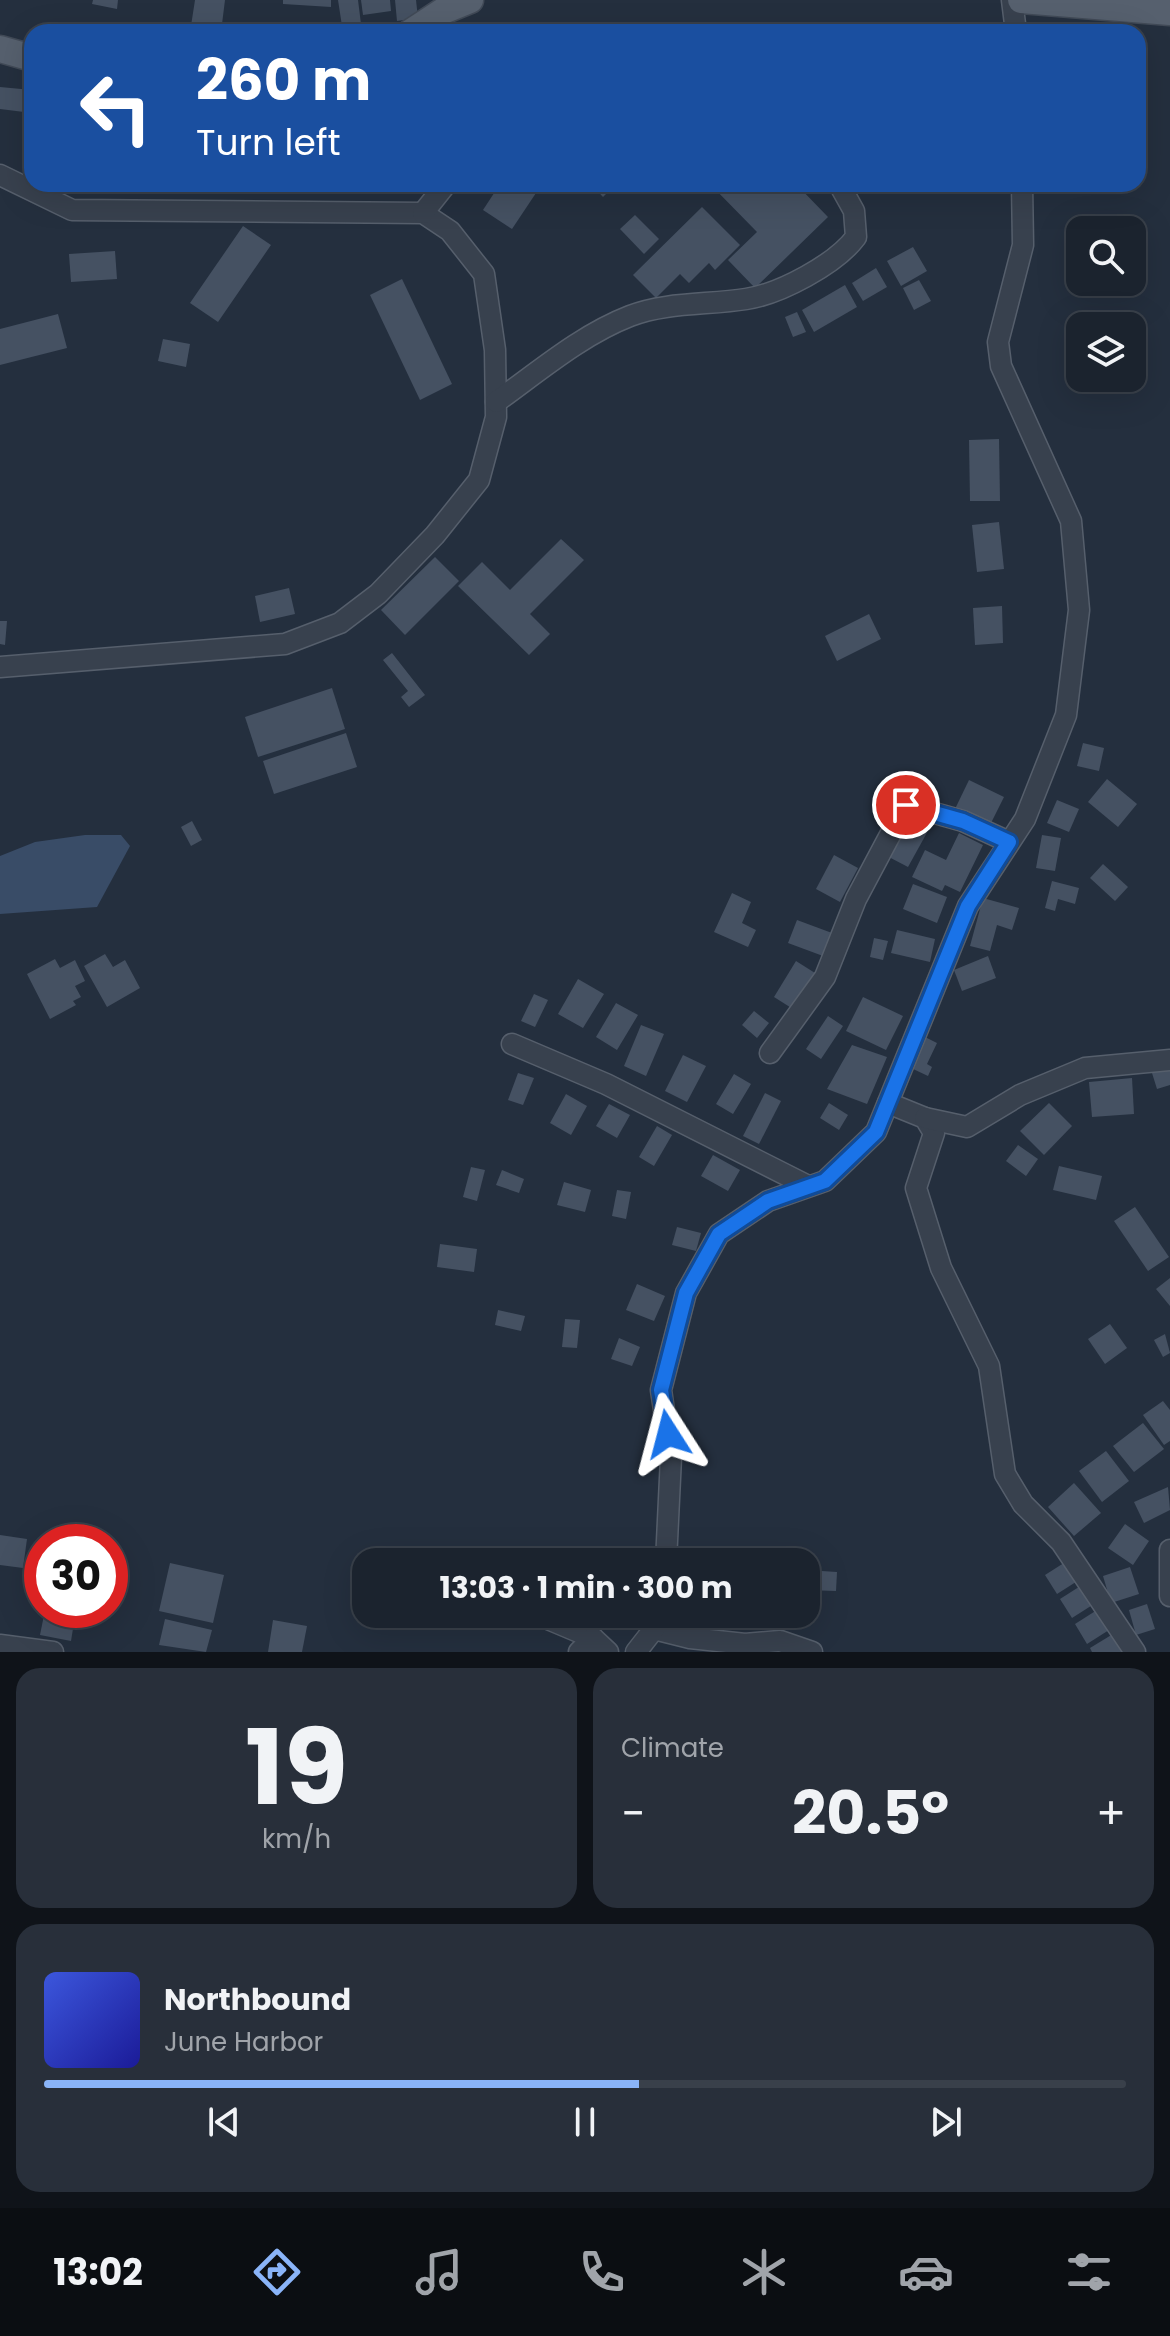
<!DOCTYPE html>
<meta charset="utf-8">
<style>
:root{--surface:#1b232e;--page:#282f3a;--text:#f1f3f6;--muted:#a0a4aa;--line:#39404a;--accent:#8ab4f8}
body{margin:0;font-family:Poppins,sans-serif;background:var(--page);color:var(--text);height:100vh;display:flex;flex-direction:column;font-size:30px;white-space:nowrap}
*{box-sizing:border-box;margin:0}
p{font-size:26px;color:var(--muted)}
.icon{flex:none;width:44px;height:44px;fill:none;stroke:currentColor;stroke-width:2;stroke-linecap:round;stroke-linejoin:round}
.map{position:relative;height:1652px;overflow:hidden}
.panel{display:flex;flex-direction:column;gap:16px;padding:16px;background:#0f1319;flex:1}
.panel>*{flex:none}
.guide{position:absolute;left:24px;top:24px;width:1122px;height:168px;border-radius:24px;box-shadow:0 8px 32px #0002,0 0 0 2px var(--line);background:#1a4fa0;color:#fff;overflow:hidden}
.tools{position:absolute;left:1066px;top:216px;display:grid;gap:16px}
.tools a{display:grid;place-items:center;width:80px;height:80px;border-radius:16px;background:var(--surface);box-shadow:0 8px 32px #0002,0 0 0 2px var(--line);font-size:40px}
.speed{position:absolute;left:24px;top:1524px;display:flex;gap:16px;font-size:40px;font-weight:700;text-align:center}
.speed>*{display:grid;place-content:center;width:104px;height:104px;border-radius:50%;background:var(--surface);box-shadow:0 8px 32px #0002,0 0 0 2px var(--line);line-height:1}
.speed .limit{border:12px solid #d22;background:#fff;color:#111}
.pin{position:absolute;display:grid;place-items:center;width:68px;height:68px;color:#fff;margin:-34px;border:4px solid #fff;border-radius:50%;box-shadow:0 2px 8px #0007}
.me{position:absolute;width:88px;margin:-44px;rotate:351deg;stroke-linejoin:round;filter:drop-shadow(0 0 6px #0008)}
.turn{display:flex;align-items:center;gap:28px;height:168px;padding:0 40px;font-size:36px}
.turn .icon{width:104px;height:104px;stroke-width:2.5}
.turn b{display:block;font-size:56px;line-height:68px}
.big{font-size:60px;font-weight:700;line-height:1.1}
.panel .tile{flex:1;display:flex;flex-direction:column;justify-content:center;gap:12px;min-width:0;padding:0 28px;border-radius:24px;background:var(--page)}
.panel .dial{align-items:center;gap:0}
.dial b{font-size:104px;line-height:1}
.song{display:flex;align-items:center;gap:24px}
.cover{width:96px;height:96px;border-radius:12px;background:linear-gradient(135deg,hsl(230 70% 55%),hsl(240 70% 35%))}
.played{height:8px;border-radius:4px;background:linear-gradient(90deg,var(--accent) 55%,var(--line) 55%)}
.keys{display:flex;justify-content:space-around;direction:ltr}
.heat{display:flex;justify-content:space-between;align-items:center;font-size:44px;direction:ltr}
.panel .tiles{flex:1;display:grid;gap:16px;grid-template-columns:1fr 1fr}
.tile:last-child{grid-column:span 2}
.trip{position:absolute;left:352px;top:1548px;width:468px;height:80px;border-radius:24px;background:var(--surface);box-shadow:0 8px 32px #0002,0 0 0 2px var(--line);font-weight:700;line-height:80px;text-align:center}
.dock{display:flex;height:128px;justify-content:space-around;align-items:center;background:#0b0e12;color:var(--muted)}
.dock .icon{width:56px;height:56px}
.dock .on{color:var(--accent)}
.dock b{font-size:36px;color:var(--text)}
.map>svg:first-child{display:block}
.water{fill:#394c67}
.building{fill:#455162}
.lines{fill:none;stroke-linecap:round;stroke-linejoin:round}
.minor-casing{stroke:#565f6c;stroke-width:23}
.major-casing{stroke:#414a57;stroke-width:29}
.minor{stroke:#38414e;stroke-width:20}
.major{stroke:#56606e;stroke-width:26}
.route-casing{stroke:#114b97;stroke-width:20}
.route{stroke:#1a73e8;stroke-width:14}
</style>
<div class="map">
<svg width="1170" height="1652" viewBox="0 0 1170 1652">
<rect width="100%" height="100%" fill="#242f3e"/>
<!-- water -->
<polygon class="water" points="85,835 121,835 130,846 97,907 0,914 0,856 35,842"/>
<!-- building -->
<g class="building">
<polygon points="93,0 118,0 117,9 92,4"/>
<polygon points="195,0 225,0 221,32 190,32"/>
<polygon points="283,0 331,0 331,7 283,4"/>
<polygon points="338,0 358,0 361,24 342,26"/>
<polygon points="361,0 390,0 391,11 363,15"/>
<polygon points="395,0 416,0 418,18 397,21"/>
<polygon points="0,87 32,90 32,113 0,109"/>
<polygon points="500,184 542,184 512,229 483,210"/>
<polygon points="591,184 616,184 603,197"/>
<polygon points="710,184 796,184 828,217 755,288 728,260 757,232"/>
<polygon points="702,207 740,245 715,270 709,263 689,283 680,274 656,298 633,275"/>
<polygon points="635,215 659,239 644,254 620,229"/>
<polygon points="243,226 271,245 218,322 190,303"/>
<polygon points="913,247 927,271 901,286 887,261"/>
<polygon points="115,251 117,279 71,282 69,254"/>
<polygon points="876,268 887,287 863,301 852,283"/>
<polygon points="402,279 452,384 420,400 370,295"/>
<polygon points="919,280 931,301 914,310 903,288"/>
<polygon points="845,285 857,307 814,332 802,310"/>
<polygon points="797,312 806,332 793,337 785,317"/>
<polygon points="58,314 67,348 0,365 0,329"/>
<polygon points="163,339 190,344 186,367 158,361"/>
<polygon points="999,439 1000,501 970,501 969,440"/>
<polygon points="999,522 1004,569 977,572 972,525"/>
<polygon points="561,539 584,560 530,614 550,634 529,655 458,586 482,562 510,590"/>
<polygon points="435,557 459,581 405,635 381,610"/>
<polygon points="289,588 295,614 260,622 255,596"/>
<polygon points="1002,606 1003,643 975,645 973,608"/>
<polygon points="869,614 881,639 837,661 825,636"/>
<polygon points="0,621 7,621 5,645 0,644"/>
<polygon points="392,653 425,695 409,707 401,697 408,691 383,660"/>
<polygon points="332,688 345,729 258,757 245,717"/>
<polygon points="346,733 357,767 274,794 263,761"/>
<polygon points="1083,743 1104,748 1099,771 1077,766"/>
<polygon points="1107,779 1137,804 1118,827 1088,802"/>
<polygon points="969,780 1004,797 990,825 955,809"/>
<polygon points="1057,800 1079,809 1069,832 1047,823"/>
<polygon points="906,817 929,829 908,867 885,855"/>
<polygon points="192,821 202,840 191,846 181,827"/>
<polygon points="959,833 983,845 960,892 945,885 942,891 912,877 925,850 946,860"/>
<polygon points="1042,835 1061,838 1055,871 1036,868"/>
<polygon points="834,855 858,868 840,902 816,889"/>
<polygon points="1103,864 1128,887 1115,901 1090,878"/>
<polygon points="1052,881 1079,888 1075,904 1058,899 1055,911 1045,908"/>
<polygon points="913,884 947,897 937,923 903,909"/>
<polygon points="732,893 751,902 742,923 756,930 748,947 714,932"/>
<polygon points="983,898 1019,908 1012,930 997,925 990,951 970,946"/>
<polygon points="797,920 832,933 823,956 788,943"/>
<polygon points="897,930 935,939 930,962 891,953"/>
<polygon points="874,938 888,941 883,960 870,957"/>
<polygon points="105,954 113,967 125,960 140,988 107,1007 84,966"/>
<polygon points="988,956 996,978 962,991 954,970"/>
<polygon points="55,959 60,968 75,960 85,981 75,986 81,997 73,1001 76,1005 50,1019 27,974"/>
<polygon points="796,961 815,973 793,1009 774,997"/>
<polygon points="578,979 604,994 583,1028 558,1014"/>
<polygon points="534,994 548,1000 535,1027 521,1021"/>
<polygon points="863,997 903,1016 886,1050 846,1031"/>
<polygon points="616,1003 638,1015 617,1050 596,1037"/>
<polygon points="754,1011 769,1023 757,1038 742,1025"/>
<polygon points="828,1016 843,1026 821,1059 806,1049"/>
<polygon points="641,1025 664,1034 646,1076 624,1066"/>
<polygon points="925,1037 937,1043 927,1064 932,1067 928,1076 911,1068"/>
<polygon points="852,1045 887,1057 867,1104 827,1089"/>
<polygon points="683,1055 706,1066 687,1102 665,1091"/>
<polygon points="1170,1067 1170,1085 1157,1089 1152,1073"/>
<polygon points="518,1073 534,1078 523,1105 508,1100"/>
<polygon points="734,1074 751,1084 733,1114 716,1104"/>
<polygon points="1132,1078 1134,1114 1092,1117 1089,1082"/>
<polygon points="765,1093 781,1101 759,1144 743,1136"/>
<polygon points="566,1094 587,1106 571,1135 550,1123"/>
<polygon points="829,1103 848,1115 839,1130 820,1118"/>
<polygon points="1049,1103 1072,1126 1044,1155 1020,1131"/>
<polygon points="609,1104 630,1115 617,1138 596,1126"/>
<polygon points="657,1126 672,1135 654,1166 639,1157"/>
<polygon points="1018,1145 1038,1159 1026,1176 1006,1161"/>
<polygon points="713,1155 740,1170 728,1191 701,1176"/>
<polygon points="1059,1166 1102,1176 1096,1200 1053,1190"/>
<polygon points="471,1167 485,1170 477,1201 463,1197"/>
<polygon points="502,1170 524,1179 519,1193 496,1185"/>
<polygon points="564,1182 591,1190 585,1212 557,1205"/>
<polygon points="617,1190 631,1192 626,1219 612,1216"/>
<polygon points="1135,1207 1169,1257 1148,1271 1114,1221"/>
<polygon points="677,1227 701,1233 696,1251 672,1245"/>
<polygon points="440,1244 477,1249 474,1272 437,1267"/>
<polygon points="1170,1278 1170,1306 1156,1289"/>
<polygon points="637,1284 665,1296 654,1321 626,1310"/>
<polygon points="498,1310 525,1316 521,1331 495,1325"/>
<polygon points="565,1319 580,1320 577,1348 562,1347"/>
<polygon points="1110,1324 1127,1348 1105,1364 1088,1339"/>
<polygon points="1165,1334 1170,1353 1163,1357 1154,1340"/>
<polygon points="619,1338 640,1347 632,1366 611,1359"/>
<polygon points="1163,1401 1170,1410 1170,1441 1164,1445 1143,1415"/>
<polygon points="1143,1423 1164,1449 1134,1472 1113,1446"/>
<polygon points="1106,1451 1129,1481 1102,1502 1079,1471"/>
<polygon points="1074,1483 1101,1513 1074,1536 1048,1507"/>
<polygon points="1168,1487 1170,1510 1144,1523 1134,1502"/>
<polygon points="1125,1524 1149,1541 1133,1565 1108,1548"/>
<polygon points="0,1535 27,1539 23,1568 0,1565"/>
<polygon points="1067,1561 1079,1580 1057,1594 1045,1575"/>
<polygon points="170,1563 224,1575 213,1623 159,1611"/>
<polygon points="1130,1567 1139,1594 1111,1603 1103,1576"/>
<polygon points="806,1570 837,1572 836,1591 806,1590"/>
<polygon points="1082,1585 1094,1604 1072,1618 1060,1599"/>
<polygon points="1147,1604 1155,1629 1136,1635 1129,1610"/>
<polygon points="45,1610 76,1610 71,1641 40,1635"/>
<polygon points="1097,1610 1109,1630 1087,1644 1075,1624"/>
<polygon points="165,1619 212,1630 206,1652 159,1645"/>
<polygon points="273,1620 307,1626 302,1652 268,1652"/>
<polygon points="1113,1634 1123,1652 1092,1652 1090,1648"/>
</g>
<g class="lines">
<!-- minor casing -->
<g class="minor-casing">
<g id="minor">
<polyline points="1012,0 1016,32"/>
<polyline points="0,175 72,210 423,213 450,231 484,274 495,350 496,417 479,480 435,535 378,594 340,623 285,644 0,667"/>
<polyline points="423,213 446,184"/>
<path d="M496 402C538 372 581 335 630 316 666 302 708 305 746 299 780 294 836 264 856 237L854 211 839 184"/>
<polyline points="512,1044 606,1084 806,1185"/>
<polyline points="770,1053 825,977 856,899 906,805 963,821 1009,842"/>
<polyline points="888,1103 925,1118 934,1133 916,1188 941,1268 989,1366 1005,1474 1023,1504 1061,1542 1135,1652"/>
<polyline points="925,1118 967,1127 1020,1095 1085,1068 1170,1060"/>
<polyline points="1170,1550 1170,1596"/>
<polyline points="666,1562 671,1457 661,1390 686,1293 719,1234 768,1201 825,1181 876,1132 968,906 1025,819 1066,715 1079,610 1071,521 1001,366 998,342 1023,245 1022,184"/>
<polyline points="536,1614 593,1638"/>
<polyline points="654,1629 690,1638 745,1644 780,1641 812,1652"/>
<polyline points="0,1645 53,1652"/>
<polyline points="579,1652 593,1638 608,1652"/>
<polyline points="636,1652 654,1629 657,1614"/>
</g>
</g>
<!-- major casing -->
<g class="major-casing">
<g id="major">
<polyline points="1021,0 1170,12"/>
<polyline points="411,32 443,11 470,0"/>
<polyline points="0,49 32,58"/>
</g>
</g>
<!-- minor -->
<use href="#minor" class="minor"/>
<!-- major -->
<use href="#major" class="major"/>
</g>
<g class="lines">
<!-- route casing -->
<g class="route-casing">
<polyline id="route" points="668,1434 661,1390 686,1293 719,1234 768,1201 825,1181 876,1132 968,906 1009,842 963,821 906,805"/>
</g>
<!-- route -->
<use href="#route" class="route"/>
</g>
</svg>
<div class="tools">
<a><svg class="icon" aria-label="search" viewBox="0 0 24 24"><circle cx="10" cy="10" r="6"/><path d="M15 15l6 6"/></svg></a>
<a><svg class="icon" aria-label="layers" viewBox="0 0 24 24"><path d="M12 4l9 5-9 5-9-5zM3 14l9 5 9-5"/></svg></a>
</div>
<div class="speed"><div class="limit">30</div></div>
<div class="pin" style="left:906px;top:805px;background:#d93025"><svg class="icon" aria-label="arrive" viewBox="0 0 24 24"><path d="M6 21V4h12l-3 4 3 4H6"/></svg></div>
<svg class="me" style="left:668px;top:1434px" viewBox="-20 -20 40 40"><path d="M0-17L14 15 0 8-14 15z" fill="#1a73e8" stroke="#fff" stroke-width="4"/></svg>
<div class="trip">13:03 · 1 min · 300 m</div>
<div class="guide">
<div class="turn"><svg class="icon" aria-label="left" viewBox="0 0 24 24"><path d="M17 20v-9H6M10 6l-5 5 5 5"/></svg><div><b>260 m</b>Turn left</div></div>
</div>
</div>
<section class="panel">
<div class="tiles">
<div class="tile dial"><b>19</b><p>km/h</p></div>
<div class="tile"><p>Climate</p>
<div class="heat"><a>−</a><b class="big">20.5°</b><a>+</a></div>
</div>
<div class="tile">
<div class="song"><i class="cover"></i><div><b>Northbound</b><p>June Harbor</p></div></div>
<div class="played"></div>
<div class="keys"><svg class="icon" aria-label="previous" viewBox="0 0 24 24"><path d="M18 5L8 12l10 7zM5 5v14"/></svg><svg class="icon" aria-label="pause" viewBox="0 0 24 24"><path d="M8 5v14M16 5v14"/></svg><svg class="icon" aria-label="next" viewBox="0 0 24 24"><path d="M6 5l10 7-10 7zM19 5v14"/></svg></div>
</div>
</div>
</section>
<nav class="dock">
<b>13:02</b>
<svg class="icon on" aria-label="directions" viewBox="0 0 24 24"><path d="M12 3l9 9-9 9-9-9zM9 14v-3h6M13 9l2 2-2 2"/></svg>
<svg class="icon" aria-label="music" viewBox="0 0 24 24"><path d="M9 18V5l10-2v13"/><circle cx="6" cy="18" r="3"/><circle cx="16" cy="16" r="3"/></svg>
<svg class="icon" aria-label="phone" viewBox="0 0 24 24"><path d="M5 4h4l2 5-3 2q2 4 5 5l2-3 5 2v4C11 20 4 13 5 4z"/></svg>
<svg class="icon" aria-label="climate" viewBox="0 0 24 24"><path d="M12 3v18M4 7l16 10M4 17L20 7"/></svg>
<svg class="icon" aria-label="car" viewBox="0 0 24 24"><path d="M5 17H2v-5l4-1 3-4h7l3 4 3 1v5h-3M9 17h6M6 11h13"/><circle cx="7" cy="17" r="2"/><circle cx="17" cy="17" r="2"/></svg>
<svg class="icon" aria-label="filters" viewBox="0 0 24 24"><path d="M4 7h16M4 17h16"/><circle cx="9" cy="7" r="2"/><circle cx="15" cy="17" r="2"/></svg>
</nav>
